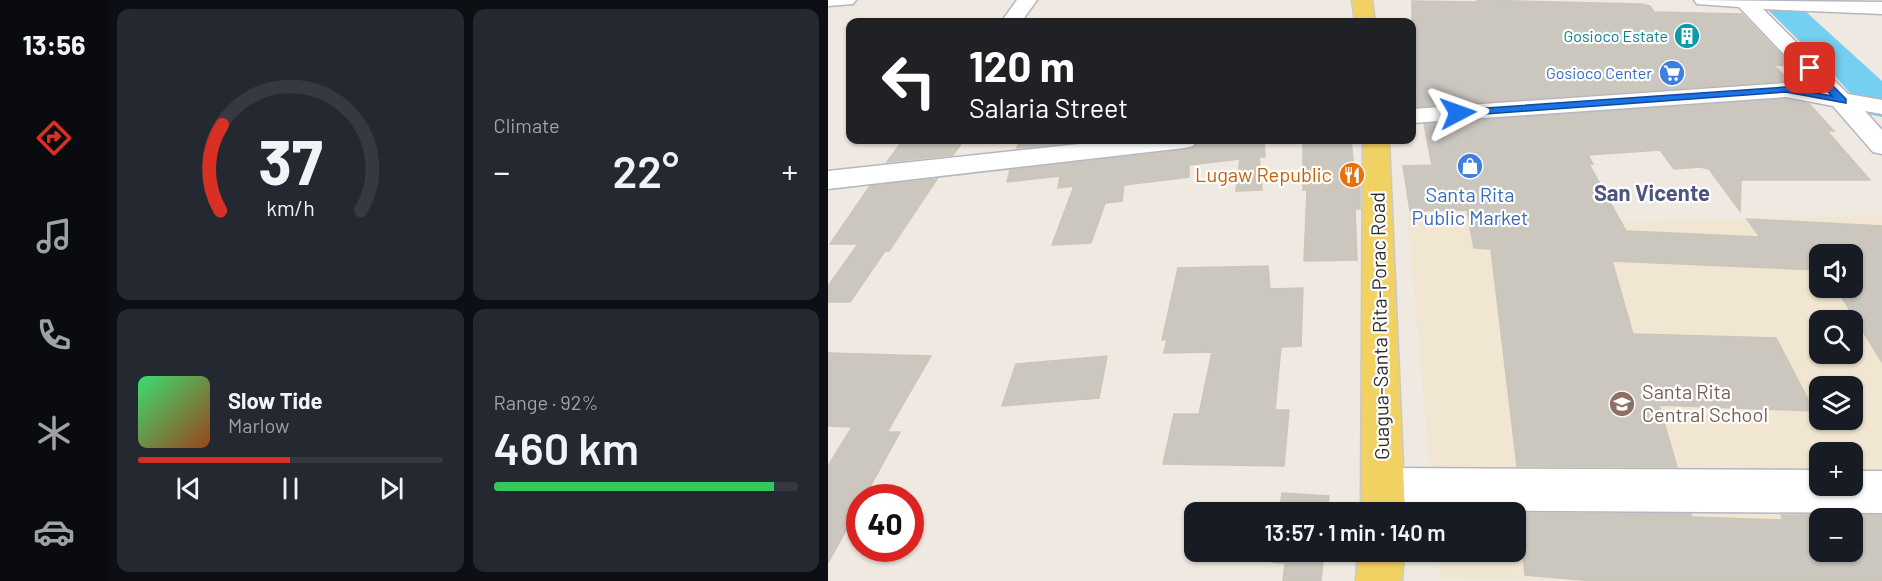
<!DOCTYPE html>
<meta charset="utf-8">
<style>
:root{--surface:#171b24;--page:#242831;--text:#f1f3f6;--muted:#9ea1a6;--line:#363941;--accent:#d93025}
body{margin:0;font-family:Barlow,sans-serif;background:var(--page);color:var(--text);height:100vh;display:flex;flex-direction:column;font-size:22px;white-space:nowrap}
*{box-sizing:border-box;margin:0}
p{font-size:20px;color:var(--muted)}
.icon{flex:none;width:33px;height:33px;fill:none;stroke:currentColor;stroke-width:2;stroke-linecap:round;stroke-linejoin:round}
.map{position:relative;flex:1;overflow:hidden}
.sheet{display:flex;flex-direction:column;gap:9px;padding:9px;background:#0d0f14;width:720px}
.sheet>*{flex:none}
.hud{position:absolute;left:18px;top:18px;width:570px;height:126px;border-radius:12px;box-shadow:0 2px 4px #0004;background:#202124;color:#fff;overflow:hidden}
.controls{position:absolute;left:981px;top:244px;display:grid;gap:12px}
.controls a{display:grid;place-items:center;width:54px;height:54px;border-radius:12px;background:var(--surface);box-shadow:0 2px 4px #0004;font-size:30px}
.speed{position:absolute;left:18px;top:484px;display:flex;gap:12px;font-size:30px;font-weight:700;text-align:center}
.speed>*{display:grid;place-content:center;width:78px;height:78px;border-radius:50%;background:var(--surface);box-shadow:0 2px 4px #0004;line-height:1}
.speed .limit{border:9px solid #d22;background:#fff;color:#111}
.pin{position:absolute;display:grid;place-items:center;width:51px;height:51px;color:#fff;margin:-26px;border-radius:12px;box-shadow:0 3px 9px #0006}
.me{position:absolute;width:66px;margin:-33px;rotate:86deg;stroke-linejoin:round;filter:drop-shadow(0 0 4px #0008)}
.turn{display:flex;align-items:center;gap:21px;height:126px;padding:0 24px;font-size:27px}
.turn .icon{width:78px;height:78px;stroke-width:2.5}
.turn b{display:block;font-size:42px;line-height:51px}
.big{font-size:45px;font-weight:600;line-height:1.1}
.sheet .card{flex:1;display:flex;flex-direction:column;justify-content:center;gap:9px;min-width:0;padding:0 21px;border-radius:12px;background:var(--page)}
.sheet .dial{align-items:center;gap:0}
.dial svg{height:156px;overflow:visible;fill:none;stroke:var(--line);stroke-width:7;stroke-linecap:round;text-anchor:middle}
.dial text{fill:var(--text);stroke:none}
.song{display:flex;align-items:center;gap:18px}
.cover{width:72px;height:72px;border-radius:9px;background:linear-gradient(135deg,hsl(140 70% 55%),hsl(20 70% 35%))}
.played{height:6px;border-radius:3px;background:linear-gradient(90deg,var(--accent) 50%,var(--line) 50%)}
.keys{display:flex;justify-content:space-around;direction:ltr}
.heat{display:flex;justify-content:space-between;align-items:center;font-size:33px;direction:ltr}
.charge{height:9px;border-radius:4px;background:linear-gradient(90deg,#34c759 92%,var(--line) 0)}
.sheet .tiles{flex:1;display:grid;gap:9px;grid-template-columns:repeat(2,1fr)}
.trip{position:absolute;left:356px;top:502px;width:342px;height:60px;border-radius:12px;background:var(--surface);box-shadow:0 2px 4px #0004;font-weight:600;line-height:60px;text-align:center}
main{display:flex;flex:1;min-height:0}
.menu{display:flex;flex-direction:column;width:108px;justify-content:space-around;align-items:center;background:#090b0e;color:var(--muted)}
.menu .icon{width:42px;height:42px}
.menu .active{color:var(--accent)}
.menu b{font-size:27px;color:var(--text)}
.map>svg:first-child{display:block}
.education{fill:#f0e6d1;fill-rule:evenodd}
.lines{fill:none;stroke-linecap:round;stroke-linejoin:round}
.river{fill:#75cff0;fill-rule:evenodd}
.building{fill:#cbc7bf;stroke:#cbc5ba;stroke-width:1.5;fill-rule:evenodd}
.minor-casing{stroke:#b4b7c1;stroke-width:3}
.major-casing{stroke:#c9c9c9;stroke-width:3}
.minor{fill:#fff;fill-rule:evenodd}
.major{fill:#f2d163;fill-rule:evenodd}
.route{fill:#1a73e8;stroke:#114b97;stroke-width:1.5}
.labels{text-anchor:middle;stroke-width:4.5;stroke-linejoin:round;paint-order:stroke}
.far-culture-label{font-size:16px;fill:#0d838f;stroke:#fff;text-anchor:end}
.far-shop-label{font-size:16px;fill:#366cbe;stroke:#fff;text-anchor:end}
.food-label{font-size:20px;fill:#c56008;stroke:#fff;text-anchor:end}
.shop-label{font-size:20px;fill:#366cbe;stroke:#fff}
.street-label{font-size:20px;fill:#2e2e2e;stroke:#fff}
.education-label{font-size:20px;fill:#785e54;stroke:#fff;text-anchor:start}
.quarter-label{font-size:22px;font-weight:bold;fill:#4d5680;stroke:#fff}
</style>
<main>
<nav class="menu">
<b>13:56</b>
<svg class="icon active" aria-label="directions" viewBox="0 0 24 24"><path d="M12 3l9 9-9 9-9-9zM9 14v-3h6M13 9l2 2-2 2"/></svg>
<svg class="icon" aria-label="music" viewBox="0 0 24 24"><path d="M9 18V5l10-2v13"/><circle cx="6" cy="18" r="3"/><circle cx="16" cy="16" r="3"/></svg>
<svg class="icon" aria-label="phone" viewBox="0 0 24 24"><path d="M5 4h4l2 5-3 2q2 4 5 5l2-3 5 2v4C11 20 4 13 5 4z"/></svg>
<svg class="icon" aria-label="climate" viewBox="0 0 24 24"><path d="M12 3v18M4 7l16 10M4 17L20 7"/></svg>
<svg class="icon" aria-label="car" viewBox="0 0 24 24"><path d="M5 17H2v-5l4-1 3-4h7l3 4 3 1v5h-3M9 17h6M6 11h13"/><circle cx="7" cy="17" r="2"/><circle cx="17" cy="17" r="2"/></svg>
</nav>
<section class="sheet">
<div class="tiles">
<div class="card dial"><svg viewBox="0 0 100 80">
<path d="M14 69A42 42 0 1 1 86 69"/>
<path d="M14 69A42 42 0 0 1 15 25" stroke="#d93025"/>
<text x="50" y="56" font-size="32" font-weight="700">37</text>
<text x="50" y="72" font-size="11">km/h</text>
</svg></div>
<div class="card"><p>Climate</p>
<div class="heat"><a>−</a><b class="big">22°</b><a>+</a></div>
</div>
<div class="card">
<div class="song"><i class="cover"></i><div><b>Slow Tide</b><p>Marlow</p></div></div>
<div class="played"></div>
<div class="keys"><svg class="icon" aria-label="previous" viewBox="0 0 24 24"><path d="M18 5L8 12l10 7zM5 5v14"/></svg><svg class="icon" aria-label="pause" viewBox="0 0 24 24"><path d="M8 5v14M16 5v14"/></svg><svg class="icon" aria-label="next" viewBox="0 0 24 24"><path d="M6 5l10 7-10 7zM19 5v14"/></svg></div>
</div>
<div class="card"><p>Range · 92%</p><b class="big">460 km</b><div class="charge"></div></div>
</div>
</section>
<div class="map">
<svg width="1054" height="581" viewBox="0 0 1054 581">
<rect width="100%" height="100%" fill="#efe9e1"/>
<!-- education -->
<path class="education" d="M688 211 692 224 1054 216V581L612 579 609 552H687V513H606L579 214ZM992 255H1024V288H992ZM992 321H1024V354H992ZM992 387H1024V420H992ZM992 453H1024V486H992ZM992 519H1024V552H992Z"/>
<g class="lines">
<!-- river -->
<polygon class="river" points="930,0 965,0 1054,81 1054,117 1040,114 1008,77"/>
</g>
<!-- building -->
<g class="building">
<polygon points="649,0 813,4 822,6 826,12 914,14 964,66 946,65 961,81 584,107 584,1 650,2"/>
<polygon points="958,99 981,104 1006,131 999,131 1042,180 913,180 912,211 881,169 872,167 846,169 832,150 760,155 765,164 761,164 798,231 932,237 919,219 1054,226 1054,362 1008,288 1024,288 1024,255 992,255 992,270 784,261 805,334 948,338 986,411 831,405 849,467 689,466 663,249 646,248 639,210 582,211 575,166 604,165 596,124"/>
<polygon points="75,140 136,140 125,155 59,162"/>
<polygon points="192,140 272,140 189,148"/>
<polygon points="371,140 436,140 437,157 431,157 434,190 408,191 412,159 361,165 361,177 296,185 294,201 277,203 263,243 224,245 246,186 230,188 232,176 179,182 182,170 356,150 367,147"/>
<polygon points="475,140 523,140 526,170 532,170 532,209 527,209 529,260 476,261 479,190 475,190"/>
<polygon points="109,179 61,251 57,251 22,302 0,302 0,286 30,244 2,244 42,186"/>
<polygon points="440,266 442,289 475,288 473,346 453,347 447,410 461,410 456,466 335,464 346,414 371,414 384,352 336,353 339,339 334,340 350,268"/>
<polygon points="0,353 103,356 59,432 72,432 36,498 32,498 32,505 0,563 0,466 24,427 0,426"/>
<polygon points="279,356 271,398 174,406 188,364"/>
<polygon points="454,493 501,496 499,513 451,513"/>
<path d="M691 513 863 514 864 517 955 520 953 515H1054V581H766L697 575ZM992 519H1024V552H992Z"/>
<polygon points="445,552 496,552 493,581 455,581 457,563 444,562"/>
</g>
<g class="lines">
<!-- minor casing -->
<g class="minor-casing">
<g id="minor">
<polygon points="0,0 28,0 25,4 0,6"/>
<polygon points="189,0 209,0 193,22 173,22"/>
<polygon points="866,0 1054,2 1054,14 935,9 1020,94 1054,100 1054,114 1037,111 1054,130 1054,154 1045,152 1005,106 958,97 584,123 584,109 958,83 988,88 911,7 869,4"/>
<polygon points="288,140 369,140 365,146 356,148 0,189 0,171"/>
<polygon points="556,468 992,470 992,486 1024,486 1024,471 1054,471 1054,513 556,510 541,504 535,489 541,474"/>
</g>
</g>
<!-- major casing -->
<g class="major-casing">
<g id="major">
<polygon points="524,0 544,0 547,22 527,22"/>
<polygon points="535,140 561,140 577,513 533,513"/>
<polygon points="530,552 576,552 574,581 528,581"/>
</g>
</g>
<!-- minor -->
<use href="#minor" class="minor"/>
<!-- major -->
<use href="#major" class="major"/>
</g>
<!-- route -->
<polygon class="route" points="979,66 985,66 1018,99 1018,103 958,92 630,116 625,113 630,110 958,87 1004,96 979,70"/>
<!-- icons -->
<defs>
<g id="building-disc" transform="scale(1.35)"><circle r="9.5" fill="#0f9aa8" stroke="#fff"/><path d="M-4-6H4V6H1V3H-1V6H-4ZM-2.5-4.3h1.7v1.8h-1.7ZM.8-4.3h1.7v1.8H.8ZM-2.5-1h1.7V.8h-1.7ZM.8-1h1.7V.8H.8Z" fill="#fff"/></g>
<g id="supermarket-disc" transform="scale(1.35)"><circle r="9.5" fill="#3f7fe0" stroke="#fff"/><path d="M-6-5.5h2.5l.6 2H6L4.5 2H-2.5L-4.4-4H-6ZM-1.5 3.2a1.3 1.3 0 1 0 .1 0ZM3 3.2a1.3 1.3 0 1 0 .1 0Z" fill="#fff"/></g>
<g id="shop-disc" transform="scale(1.35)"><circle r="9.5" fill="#3f7fe0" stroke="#fff"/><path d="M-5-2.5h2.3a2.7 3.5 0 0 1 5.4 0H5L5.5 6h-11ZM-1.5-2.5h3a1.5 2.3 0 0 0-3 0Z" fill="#fff"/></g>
<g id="restaurant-disc" transform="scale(1.35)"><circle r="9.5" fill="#e8710a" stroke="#fff"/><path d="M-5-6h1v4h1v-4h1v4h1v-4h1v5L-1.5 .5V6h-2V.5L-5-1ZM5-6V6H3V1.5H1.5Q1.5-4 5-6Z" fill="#fff"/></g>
<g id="school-disc" transform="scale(1.35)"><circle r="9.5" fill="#8d6e63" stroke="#fff"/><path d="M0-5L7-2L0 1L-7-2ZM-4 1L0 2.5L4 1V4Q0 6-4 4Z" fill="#fff"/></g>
</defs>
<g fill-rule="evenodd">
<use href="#building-disc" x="859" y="36"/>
<use href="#supermarket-disc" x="844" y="73"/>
<use href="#shop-disc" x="642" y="166"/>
<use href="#restaurant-disc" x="524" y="175"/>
<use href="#school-disc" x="794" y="404"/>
</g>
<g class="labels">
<!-- far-culture labels -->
<g class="far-culture-label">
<text x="840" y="42">Gosioco Estate</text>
</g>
<!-- far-shop labels -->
<g class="far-shop-label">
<text x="824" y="79">Gosioco Center</text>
</g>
<!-- food labels -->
<g class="food-label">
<text x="504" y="182">Lugaw Republic</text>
</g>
<!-- shop labels -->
<g class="shop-label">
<text x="642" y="202">Santa Rita<tspan x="642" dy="23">Public Market</tspan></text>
</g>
<!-- street labels -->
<g class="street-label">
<text transform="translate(552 326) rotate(-91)" y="7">Guagua-Santa Rita-Porac Road</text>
</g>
<!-- education labels -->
<g class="education-label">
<text x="814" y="399">Santa Rita<tspan x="814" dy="23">Central School</tspan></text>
</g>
<!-- quarter labels -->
<g class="quarter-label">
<text x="824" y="201">San Vicente</text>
</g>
</g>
</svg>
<div class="controls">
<a><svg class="icon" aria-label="sound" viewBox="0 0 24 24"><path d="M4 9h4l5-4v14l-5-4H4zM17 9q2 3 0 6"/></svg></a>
<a><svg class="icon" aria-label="search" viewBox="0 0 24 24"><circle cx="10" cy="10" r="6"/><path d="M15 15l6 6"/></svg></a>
<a><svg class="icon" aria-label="layers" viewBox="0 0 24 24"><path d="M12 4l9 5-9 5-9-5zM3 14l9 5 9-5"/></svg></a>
<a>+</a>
<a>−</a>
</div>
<div class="speed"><div class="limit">40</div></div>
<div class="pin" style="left:982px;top:68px;background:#d93025"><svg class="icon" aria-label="arrive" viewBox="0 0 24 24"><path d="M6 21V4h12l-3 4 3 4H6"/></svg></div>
<svg class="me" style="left:630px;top:113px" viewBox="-20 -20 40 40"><path d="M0-17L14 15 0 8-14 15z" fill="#1a73e8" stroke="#fff" stroke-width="4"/></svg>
<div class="trip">13:57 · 1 min · 140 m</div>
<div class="hud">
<div class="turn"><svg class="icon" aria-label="left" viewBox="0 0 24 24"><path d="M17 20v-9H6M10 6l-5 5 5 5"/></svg><div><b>120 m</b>Salaria Street</div></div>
</div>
</div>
</main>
